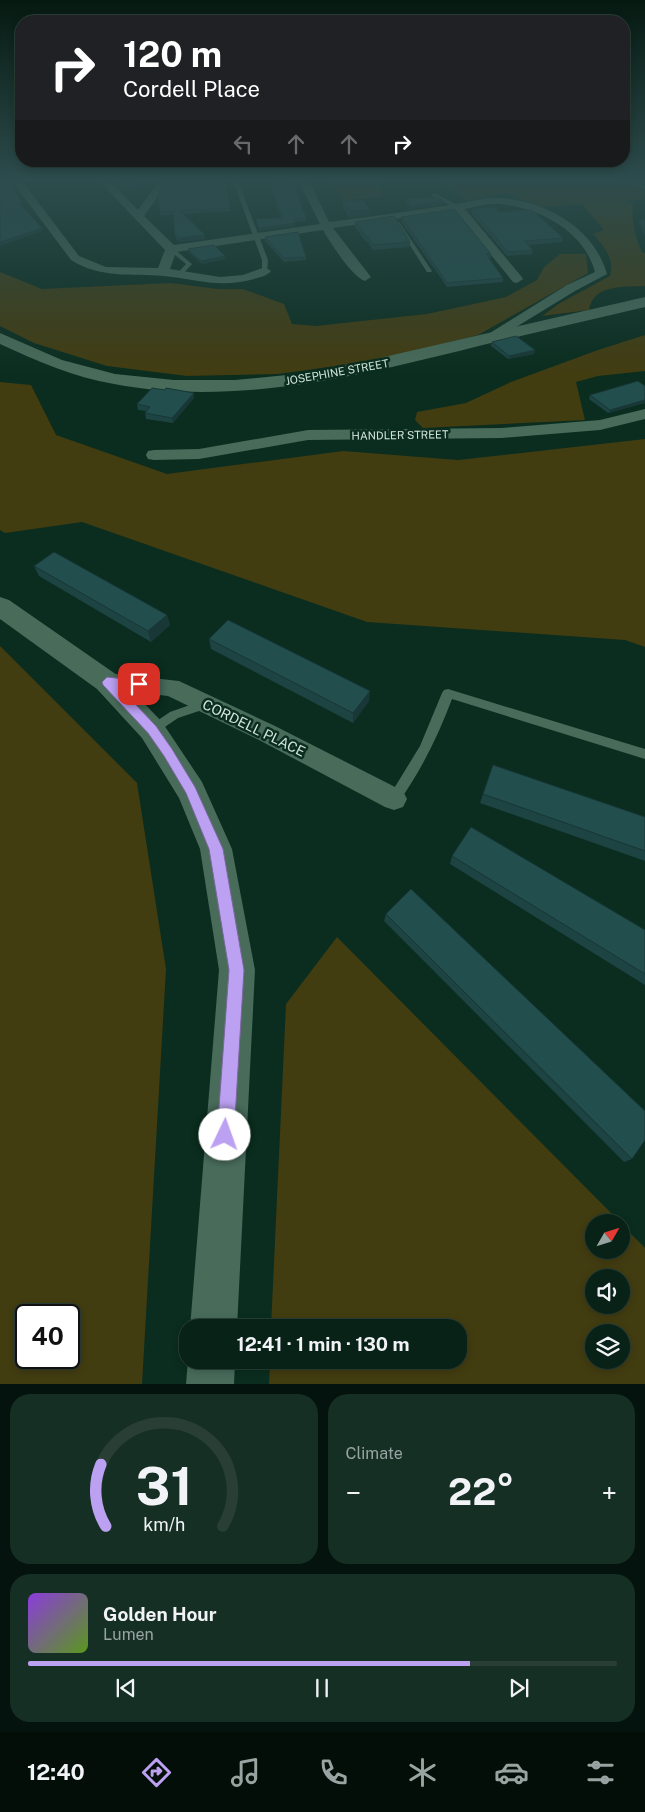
<!DOCTYPE html>
<meta charset="utf-8">
<style>
:root{--surface:#082217;--page:#162f24;--text:#f1f3f6;--muted:#98a4a1;--line:#293f36;--accent:#bca0f2}
body{margin:0;font-family:"Public Sans",sans-serif;background:var(--page);color:var(--text);height:100vh;display:flex;flex-direction:column;font-size:19px;white-space:nowrap}
*{box-sizing:border-box;margin:0}
p{font-size:16px;color:var(--muted)}
.icon{flex:none;width:28px;height:28px;fill:none;stroke:currentColor;stroke-width:2;stroke-linecap:round;stroke-linejoin:round}
.map{position:relative;height:1384px;overflow:hidden}
.drawer{display:flex;flex-direction:column;gap:10px;padding:10px;background:#04130d;flex:1}
.drawer>*{flex:none}
.top-card{position:absolute;left:15px;top:15px;width:615px;height:152px;border-radius:20px;box-shadow:0 2px 8px #0003,0 0 0 1px var(--line);background:#202124;color:#fff;overflow:hidden}
.needle{width:32px;rotate:51deg}
.tools{position:absolute;left:585px;top:1214px;display:grid;gap:10px}
.tools a{display:grid;place-items:center;width:45px;height:45px;border-radius:50%;background:var(--surface);box-shadow:0 2px 8px #0003,0 0 0 1px var(--line);font-size:25px}
.speed{position:absolute;left:15px;top:1304px;display:flex;gap:10px;font-size:25px;font-weight:700;text-align:center}
.speed>*{display:grid;place-content:center;width:65px;height:65px;border-radius:50%;background:var(--surface);box-shadow:0 2px 8px #0003,0 0 0 1px var(--line);line-height:1}
.speed .limit{border:2px solid #111;border-radius:8px;background:#fff;color:#111}
.pin{position:absolute;display:grid;place-items:center;width:42px;height:42px;color:#fff;margin:-21px;border-radius:10px;box-shadow:0 2px 8px #0006}
.me{position:absolute;width:55px;margin:-28px;rotate:3deg;stroke-linejoin:round;filter:drop-shadow(0 0 4px #0008)}
.turn{display:flex;align-items:center;gap:18px;height:105px;padding:0 25px;font-size:22px}
.turn .icon{width:65px;height:65px;stroke-width:2.5}
.turn b{display:block;font-size:35px;line-height:42px}
.lanes{display:flex;align-items:center;height:48px;padding:0 25px;background:#0003;justify-content:center;gap:25px;direction:ltr}
.lanes .off{opacity:.35}
.big{font-size:38px;font-weight:700;line-height:1.1}
.drawer .tile{flex:1;display:flex;flex-direction:column;justify-content:center;gap:8px;min-width:0;padding:0 18px;border-radius:20px;background:var(--page)}
.drawer .dial{align-items:center;gap:0}
.dial svg{height:130px;overflow:visible;fill:none;stroke:var(--line);stroke-width:7;stroke-linecap:round;text-anchor:middle}
.dial text{fill:var(--text);stroke:none}
.song{display:flex;align-items:center;gap:15px}
.cover{width:60px;height:60px;border-radius:8px;background:linear-gradient(135deg,hsl(270 70% 55%),hsl(90 70% 35%))}
.played{height:5px;border-radius:2px;background:linear-gradient(90deg,var(--accent) 75%,var(--line) 75%)}
.keys{display:flex;justify-content:space-around;direction:ltr}
.heat{display:flex;justify-content:space-between;align-items:center;font-size:28px;direction:ltr}
.drawer .tiles{flex:1;display:grid;gap:10px;grid-template-columns:1fr 1fr}
.tile:last-child{grid-column:span 2}
.trip{position:absolute;left:179px;top:1319px;width:288px;height:50px;border-radius:20px;background:var(--surface);box-shadow:0 2px 8px #0003,0 0 0 1px var(--line);font-weight:700;line-height:50px;text-align:center}
.tabs{display:flex;height:80px;justify-content:space-around;align-items:center;background:#030e09;color:var(--muted)}
.tabs .icon{width:35px;height:35px}
.tabs .active{color:var(--accent)}
.tabs b{font-size:22px;color:var(--text)}
.map>svg:first-child{display:block}
.green{fill:#423c11;fill-rule:evenodd}
.lines{fill:none;stroke-linecap:round;stroke-linejoin:round}
.service{fill:#486b5a;fill-rule:evenodd}
.minor{fill:#486b5a;fill-rule:evenodd}
.tertiary{fill:#486b5a;fill-rule:evenodd}
.wall{fill:#1d4342}
.shaded-wall{fill:#183736}
.building{fill:#224e4d;stroke:#183736}
.route{fill:#bca0f2;stroke:#7a689d}
.labels{text-anchor:middle;stroke-width:5;stroke-linejoin:round;paint-order:stroke}
.far-street-label{font-size:11px;fill:#d2e5db;stroke:#0a2d1f}
.street-label{font-size:14px;fill:#d2e5db;stroke:#0a2d1f}
</style>
<div class="map">
<svg width="645" height="1385" viewBox="0 0 645 1385">
<rect width="100%" height="100%" fill="#0a2d1f"/>
<!-- green -->
<g class="green">
<polygon points="419,181 378,184 383,197 342,200 332,182"/>
<path d="M437 181H644L645 199 625 201 633 203C632 222 634 235 642 252L645 253V286C624 287 593 284 589 310L542 316 560 303 610 276C615 258 604 247 593 234L604 230 582 204 540 207 506 193 467 201 453 188Z"/>
<polygon points="560,254 586,254 588,273 478,335 381,360 278,374 187,376 107,366 34,343 0,326 0,272 42,289 171,283 217,289 243,289 284,304 292,324 316,326 427,314 506,297 537,280 544,267"/>
<polygon points="645,335 645,371 598,376 576,382 585,420 423,428 415,420 417,412 466,403 511,382 598,350"/>
<polygon points="0,382 31,385 56,435 167,474 343,451 458,460 645,439 645,647 625,640 367,622 82,522 5,533 0,530"/>
<path d="M0 646 137 783 166 969 142 1384H0ZM26 1315H69V1358H26Z"/>
<path d="M337 937 620 1222H594V1250H621V1224L645 1248V1384H269L270 1360H458V1328L271 1327 286 1004ZM594 1278H621V1305H594ZM594 1332H621V1360H594Z"/>
</g>
<g class="lines">
<!-- service -->
<g class="service">
<polygon points="233,181 238,181 268,260 267,272 262,271 262,260"/>
<polygon points="633,181 639,181 645,186 645,189"/>
<polygon points="432,194 436,194 461,207 456,208 432,196"/>
<polygon points="395,222 399,222 432,271 431,272 427,272"/>
<polygon points="169,248 173,248 192,264 181,276 176,275 186,264 169,250"/>
<path d="M448 689 645 749V759L452 699C438 736 421 771 398 803L394 805 390 803 388 799 390 795 420 746 442 693 444 690Z"/>
<polygon points="207,699 211,701 213,704 211,707 178,718 156,733 152,735 148,733 146,730 148,727 170,712"/>
</g>
<!-- minor -->
<g class="minor">
<path d="M12 181H22L79 256 106 267 158 268 165 250 99 181H110L138 210 159 181H169L144 216 174 245 320 224 299 181H309L329 222C370 217 410 211 450 205 465 203 484 197 499 198 546 201 594 228 607 274L575 291 490 343 485 342 483 339 485 336 567 285 595 272C584 231 540 208 500 204 489 203 476 207 465 209L521 276 523 279 517 283 513 282 455 210 333 228 371 277 365 281C352 277 330 242 323 230L176 252 170 269 220 277 243 275 265 267 271 271C267 276 260 277 254 279 219 289 197 279 164 276 131 273 101 279 71 260Z"/>
<polygon points="645,409 645,419 600,430 502,438 308,440 199,459 154,460 148,459 146,455 148,451 154,450 199,449 308,430 502,428 600,420"/>
<polygon points="107,673 179,681 275,726 403,791 407,799 403,807 394,810 385,807 259,740 168,696 99,688 96,682 99,676"/>
</g>
<!-- tertiary -->
<g class="tertiary">
<path d="M645 297V307C594 319 542 331 491 343 370 373 239 408 114 384 73 377 37 361 0 344V333L62 360 115 374 174 380H235L297 374 358 363Z"/>
<polygon points="0,597 9,600 117,675 162,722 202,782 232,849 255,970 237,1328 190,1328 219,970 200,849 179,798 142,738 97,689 0,619"/>
<polygon points="188,1359 235,1360 234,1385 186,1385"/>
</g>
</g>
<!-- wall -->
<g class="wall">
<polygon points="112,181 157,181 154,185 126,190 116,185"/>
<polygon points="269,181 293,181 306,218 306,221 295,222 295,226 259,231 256,222 256,219 281,218"/>
<polygon points="158,195 230,208 230,211 184,214 205,235 205,239 180,242 176,239 173,215 160,215"/>
<polygon points="407,199 444,201 444,204 411,209 406,202"/>
<polygon points="343,201 369,215 349,218 343,207"/>
<polygon points="472,209 499,212 563,238 562,242 528,245 533,250 532,254 507,256 471,213"/>
<polygon points="402,217 491,254 491,257 489,258 503,278 503,282 447,287 401,221"/>
<polygon points="640,219 645,220 645,236 639,223"/>
<polygon points="355,222 410,242 409,247 373,250 368,242 366,242 355,227"/>
<polygon points="265,237 306,257 306,260 284,262 265,241"/>
<polygon points="188,249 226,259 202,264 189,252"/>
<polygon points="492,342 535,350 534,354 508,359 491,346"/>
<polygon points="645,386 645,403 608,413 589,399 590,395"/>
<polygon points="165,390 194,393 194,398 173,423 146,419 145,413 146,411 138,410 137,404"/>
<polygon points="34,566 167,615 170,625 151,642 39,576"/>
<polygon points="209,639 369,701 353,723 211,649"/>
<polygon points="493,765 645,817 645,861 480,803"/>
<polygon points="452,856 645,930 645,985 450,864"/>
<polygon points="386,914 632,1159 624,1162 384,921"/>
</g>
<!-- shaded-wall -->
<g class="shaded-wall">
<polygon points="153,181 157,181 154,185 126,190 126,187"/>
<polygon points="16,188 17,191 13,192 12,189"/>
<polygon points="444,201 444,204 411,209 412,206"/>
<polygon points="369,209 369,215 349,218 350,211"/>
<polygon points="295,223 295,226 259,231 259,228"/>
<polygon points="42,228 43,231 0,246 0,242"/>
<polygon points="205,235 205,239 180,242 179,238"/>
<polygon points="225,256 226,259 202,264 201,261"/>
<polygon points="535,350 534,354 508,359 509,356"/>
<polygon points="194,393 194,398 173,423 172,418"/>
<polygon points="645,400 645,403 608,413 610,410"/>
<polygon points="167,615 170,625 151,642 148,631"/>
<polygon points="370,691 369,701 353,723 353,713"/>
</g>
<!-- building -->
<g class="building">
<polygon points="0,181 11,181 16,188 12,189 23,203 19,203 42,228 0,242"/>
<polygon points="116,181 153,181 126,187"/>
<polygon points="166,181 225,181 230,208 180,211 205,235 179,238 175,235 173,211 160,211 158,195"/>
<polygon points="270,181 293,181 306,218 294,219 295,223 259,228 256,219 282,218"/>
<polygon points="436,197 444,201 412,206 407,199"/>
<polygon points="363,200 369,209 350,211 343,201"/>
<polygon points="495,207 499,212 532,210 563,238 524,241 533,250 508,252 472,209"/>
<polygon points="454,209 491,254 486,254 503,278 447,283 402,217"/>
<polygon points="394,216 410,242 373,245 368,236 366,237 355,222"/>
<polygon points="640,219 645,220 645,231"/>
<polygon points="298,232 306,257 284,258 265,237"/>
<polygon points="214,245 225,256 201,261 188,249"/>
<polygon points="516,336 535,350 509,356 492,342"/>
<polygon points="638,381 645,386 645,400 610,410 590,395"/>
<polygon points="152,388 165,390 166,388 194,393 172,418 145,413 150,407 137,404"/>
<polygon points="54,552 167,615 148,631 34,566"/>
<polygon points="228,620 370,691 353,713 209,639"/>
<polygon points="493,765 645,817 645,851 483,794"/>
<polygon points="471,827 645,930 645,974 452,856"/>
<polygon points="411,889 645,1111 645,1140 632,1159 386,914"/>
</g>
<!-- sky -->
<linearGradient id="sky" x2="0" y2="1"><stop stop-color="#061911"/><stop offset="0.48" stop-color="#2d4c4d"/><stop offset="1" stop-color="#2d4c4d" stop-opacity="0"/></linearGradient>
<rect width="645" height="375" fill="url(#sky)"/>
<!-- route -->
<polygon class="route" points="107,677 143,681 143,688 119,687 156,726 172,749 195,787 223,849 244,970 234,1135 231,1141 225,1144 219,1141 217,1135 229,970 209,849 186,793 164,756 148,733 103,685 102,682"/>
<g class="labels">
<!-- far-street labels -->
<g class="far-street-label">
<text transform="translate(337 372) rotate(-10)" y="4">JOSEPHINE STREET</text>
<text transform="translate(400 435) rotate(-1)" y="4">HANDLER STREET</text>
</g>
<!-- street labels -->
<g class="street-label">
<text transform="translate(254 728) rotate(26)" y="5">CORDELL PLACE</text>
</g>
</g>
</svg>
<div class="tools">
<a><svg class="needle" viewBox="-14 -14 28 28"><path d="M0-13l5 13h-10z" fill="#e53935"/><path d="M0 13l5-13h-10z" fill="#98a4a1"/></svg></a>
<a><svg class="icon" aria-label="sound" viewBox="0 0 24 24"><path d="M4 9h4l5-4v14l-5-4H4zM17 9q2 3 0 6"/></svg></a>
<a><svg class="icon" aria-label="layers" viewBox="0 0 24 24"><path d="M12 4l9 5-9 5-9-5zM3 14l9 5 9-5"/></svg></a>
</div>
<div class="speed"><div class="limit">40</div></div>
<div class="pin" style="left:139px;top:684px;background:#d93025"><svg class="icon" aria-label="arrive" viewBox="0 0 24 24"><path d="M6 21V4h12l-3 4 3 4H6"/></svg></div>
<svg class="me" style="left:225px;top:1135px" viewBox="-20 -20 40 40"><circle r="19" fill="#fff"/><path d="M0-13L10 11 0 6-10 11z" fill="#bca0f2"/></svg>
<div class="trip">12:41 · 1 min · 130 m</div>
<div class="top-card">
<div class="turn"><svg class="icon" aria-label="right" viewBox="0 0 24 24"><path d="M7 20v-9h11M14 6l5 5-5 5"/></svg><div><b>120 m</b>Cordell Place</div></div>
<div class="lanes"><svg class="icon off" aria-label="left" viewBox="0 0 24 24"><path d="M17 20v-9H6M10 6l-5 5 5 5"/></svg><svg class="icon off" aria-label="ahead" viewBox="0 0 24 24"><path d="M12 20V5M6 11l6-6 6 6"/></svg><svg class="icon off" aria-label="ahead" viewBox="0 0 24 24"><path d="M12 20V5M6 11l6-6 6 6"/></svg><svg class="icon" aria-label="right" viewBox="0 0 24 24"><path d="M7 20v-9h11M14 6l5 5-5 5"/></svg></div>
</div>
</div>
<section class="drawer">
<div class="tiles">
<div class="tile dial"><svg viewBox="0 0 100 80">
<path d="M14 69A42 42 0 1 1 86 69"/>
<path d="M14 69A42 42 0 0 1 11 31" stroke="#bca0f2"/>
<text x="50" y="56" font-size="32" font-weight="700">31</text>
<text x="50" y="72" font-size="11">km/h</text>
</svg></div>
<div class="tile"><p>Climate</p>
<div class="heat"><a>−</a><b class="big">22°</b><a>+</a></div>
</div>
<div class="tile">
<div class="song"><i class="cover"></i><div><b>Golden Hour</b><p>Lumen</p></div></div>
<div class="played"></div>
<div class="keys"><svg class="icon" aria-label="previous" viewBox="0 0 24 24"><path d="M18 5L8 12l10 7zM5 5v14"/></svg><svg class="icon" aria-label="pause" viewBox="0 0 24 24"><path d="M8 5v14M16 5v14"/></svg><svg class="icon" aria-label="next" viewBox="0 0 24 24"><path d="M6 5l10 7-10 7zM19 5v14"/></svg></div>
</div>
</div>
</section>
<nav class="tabs">
<b>12:40</b>
<svg class="icon active" aria-label="directions" viewBox="0 0 24 24"><path d="M12 3l9 9-9 9-9-9zM9 14v-3h6M13 9l2 2-2 2"/></svg>
<svg class="icon" aria-label="music" viewBox="0 0 24 24"><path d="M9 18V5l10-2v13"/><circle cx="6" cy="18" r="3"/><circle cx="16" cy="16" r="3"/></svg>
<svg class="icon" aria-label="phone" viewBox="0 0 24 24"><path d="M5 4h4l2 5-3 2q2 4 5 5l2-3 5 2v4C11 20 4 13 5 4z"/></svg>
<svg class="icon" aria-label="climate" viewBox="0 0 24 24"><path d="M12 3v18M4 7l16 10M4 17L20 7"/></svg>
<svg class="icon" aria-label="car" viewBox="0 0 24 24"><path d="M5 17H2v-5l4-1 3-4h7l3 4 3 1v5h-3M9 17h6M6 11h13"/><circle cx="7" cy="17" r="2"/><circle cx="17" cy="17" r="2"/></svg>
<svg class="icon" aria-label="filters" viewBox="0 0 24 24"><path d="M4 7h16M4 17h16"/><circle cx="9" cy="7" r="2"/><circle cx="15" cy="17" r="2"/></svg>
</nav>
